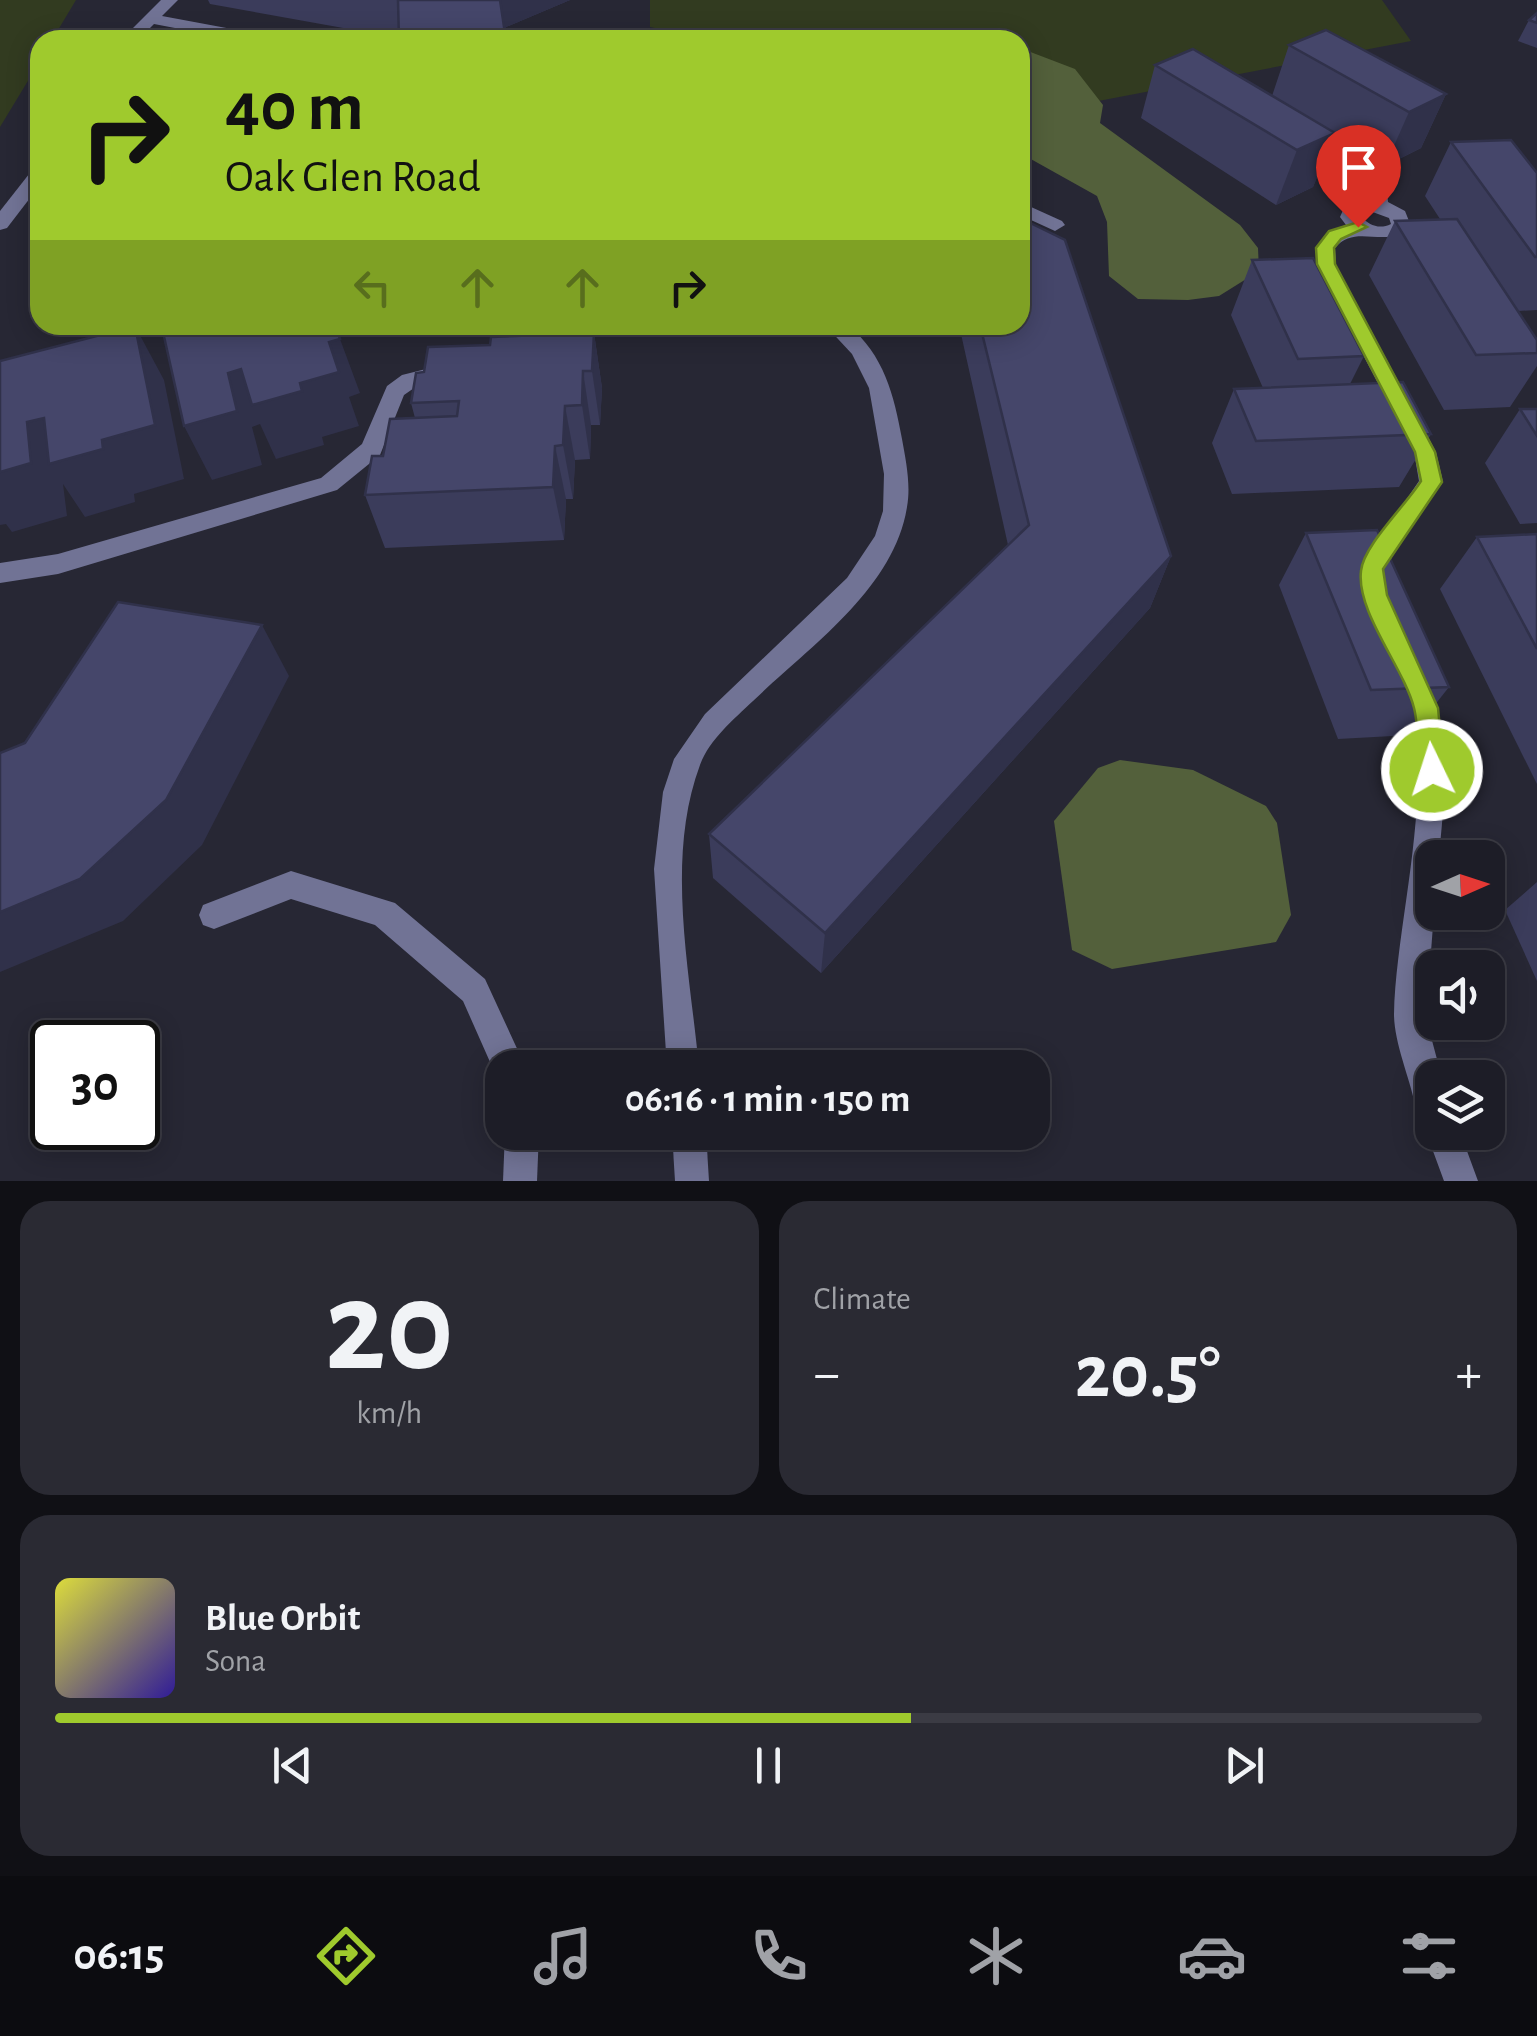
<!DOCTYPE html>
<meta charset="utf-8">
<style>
:root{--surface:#1d1d27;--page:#2a2a33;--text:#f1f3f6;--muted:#a0a2a7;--line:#3b3b44;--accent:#9fca2d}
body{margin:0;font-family:"Alegreya Sans",sans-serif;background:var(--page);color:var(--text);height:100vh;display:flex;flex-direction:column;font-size:38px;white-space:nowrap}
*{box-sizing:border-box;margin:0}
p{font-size:32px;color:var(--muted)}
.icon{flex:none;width:55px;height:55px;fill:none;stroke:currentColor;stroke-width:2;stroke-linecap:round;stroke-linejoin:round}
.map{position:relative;height:1181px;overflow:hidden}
.side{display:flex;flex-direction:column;gap:20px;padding:20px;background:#101015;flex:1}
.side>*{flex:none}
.hud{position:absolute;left:30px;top:30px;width:1000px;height:305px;border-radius:30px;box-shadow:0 5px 25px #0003,0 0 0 2px var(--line);background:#9fca2d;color:#111;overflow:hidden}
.needle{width:65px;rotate:87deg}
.tools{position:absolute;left:1415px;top:840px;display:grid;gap:20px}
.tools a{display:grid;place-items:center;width:90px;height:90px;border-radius:20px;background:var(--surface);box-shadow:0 5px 25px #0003,0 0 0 2px var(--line);font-size:50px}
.speed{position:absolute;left:30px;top:1020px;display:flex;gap:20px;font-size:50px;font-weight:700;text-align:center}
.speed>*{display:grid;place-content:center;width:130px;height:130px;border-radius:50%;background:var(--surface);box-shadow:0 5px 25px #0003,0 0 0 2px var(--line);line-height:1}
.speed .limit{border:5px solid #111;border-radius:15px;background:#fff;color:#111}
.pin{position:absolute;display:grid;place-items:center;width:85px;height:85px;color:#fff;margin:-102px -42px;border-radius:50% 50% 50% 0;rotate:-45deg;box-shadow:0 0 10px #0007}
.pin .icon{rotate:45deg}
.me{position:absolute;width:110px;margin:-55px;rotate:356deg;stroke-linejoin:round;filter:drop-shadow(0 0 8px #0008)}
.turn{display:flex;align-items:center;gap:35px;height:210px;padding:0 30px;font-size:45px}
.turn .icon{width:130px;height:130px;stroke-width:2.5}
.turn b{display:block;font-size:70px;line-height:85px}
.lanes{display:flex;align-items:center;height:95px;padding:0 30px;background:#0003;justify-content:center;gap:50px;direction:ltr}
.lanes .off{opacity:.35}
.big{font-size:75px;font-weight:700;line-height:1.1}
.side .widget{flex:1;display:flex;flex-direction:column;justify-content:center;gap:15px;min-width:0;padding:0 35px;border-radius:30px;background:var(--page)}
.side .dial{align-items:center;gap:0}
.dial b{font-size:130px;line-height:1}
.song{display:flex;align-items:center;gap:30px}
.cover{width:120px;height:120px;border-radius:15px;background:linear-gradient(135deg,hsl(60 70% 55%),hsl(250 70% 35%))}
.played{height:10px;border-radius:5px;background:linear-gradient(90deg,var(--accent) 60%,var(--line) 60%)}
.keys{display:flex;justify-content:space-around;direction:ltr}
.heat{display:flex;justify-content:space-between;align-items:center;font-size:55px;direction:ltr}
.side .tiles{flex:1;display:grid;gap:20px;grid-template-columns:1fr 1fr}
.widget:last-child{grid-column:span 2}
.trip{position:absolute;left:485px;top:1050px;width:565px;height:100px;border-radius:30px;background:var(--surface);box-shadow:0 5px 25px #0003,0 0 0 2px var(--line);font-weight:700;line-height:100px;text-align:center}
.tab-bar{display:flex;height:160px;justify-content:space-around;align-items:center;background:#0c0c10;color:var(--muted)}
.tab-bar .icon{width:70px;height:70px}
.tab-bar .current{color:var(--accent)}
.tab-bar b{font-size:45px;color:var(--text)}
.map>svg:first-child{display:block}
.green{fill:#323b20}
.water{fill:#53603b}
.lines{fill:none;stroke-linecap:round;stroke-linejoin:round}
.minor{fill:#717395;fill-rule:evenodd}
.wall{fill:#3b3c5b}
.shaded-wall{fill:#30314a}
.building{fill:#45466a;stroke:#30314a;stroke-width:2.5}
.route{fill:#9fca2d;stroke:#67831d;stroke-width:2.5}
</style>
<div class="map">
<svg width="1537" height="1181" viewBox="0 0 1537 1181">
<rect width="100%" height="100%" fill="#272734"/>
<!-- green -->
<g class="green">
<polygon points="0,0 76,0 52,40 40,40 40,61 0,127"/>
<polygon points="650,0 1382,0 1411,41 1041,112 1020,108 1020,40 710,40 650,27"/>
</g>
<!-- water -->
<g class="water">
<polygon points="1020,48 1075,69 1103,105 1100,123 1240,225 1258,248 1259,271 1219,296 1188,300 1138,299 1109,276 1107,222 1097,196 1020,153"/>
<polygon points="1120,760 1193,770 1266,806 1277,823 1291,915 1276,942 1112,969 1072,950 1054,821 1098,768"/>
</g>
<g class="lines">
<!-- minor -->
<g class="minor">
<polygon points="161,0 178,0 162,16 264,35 272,40 238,40 154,24 138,40 121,40"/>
<path d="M1302 128 1386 180 1388 202 1405 211 1411 226C1387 251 1356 222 1335 248L1336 265 1436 452 1443 482 1396 548 1381 582H1363L1360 575 1362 565 1419 481 1414 452 1316 265C1315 241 1324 232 1346 225L1340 217 1344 208 1369 199 1370 186 1296 137 1293 133ZM1367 210 1389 218 1391 224C1379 230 1369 225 1360 216Z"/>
<polygon points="40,167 40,185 7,228 0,230 0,211 33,169"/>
<polygon points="1020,202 1062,221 1065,225 1055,231 1020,215"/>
<path d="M555 325H575C570 342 540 361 521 357L518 352 521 347Z"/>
<path d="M825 325H848C884 355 894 395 902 439 906 461 911 485 907 507 894 589 809 647 753 701 734 719 709 740 700 765 665 859 690 971 699 1068H667L654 869 663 792 674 759 705 714 847 578 875 536 883 511 884 474 869 388 852 354Z"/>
<polygon points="446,364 454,366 457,371 454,376 417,386 404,395 380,455 337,490 58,574 0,583 0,563 58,554 321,478 362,444 387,386 402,375"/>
<path d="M1416 675 1425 678C1454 736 1444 796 1439 858H1432L1434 912 1426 1018 1442 1078H1432V1132H1460L1478 1181H1444L1426 1132 1431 1120 1420 1116 1415 1104C1409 1076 1394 1042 1394 1014 1396 917 1440 775 1403 686L1407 678Z"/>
<polygon points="291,871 395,903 485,979 526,1068 502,1068 502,1081 498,1080 463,1001 375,925 291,899 214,929 203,925 199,915 203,905"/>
<polygon points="505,1132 539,1132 537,1181 503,1181"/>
<polygon points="672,1132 706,1132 709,1181 675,1181"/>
</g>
</g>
<!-- wall -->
<g class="wall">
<polygon points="208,0 570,0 506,27 399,38 210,4"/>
<polygon points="1537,13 1537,48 1518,41 1529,20"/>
<polygon points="1289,45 1446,94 1421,148 1385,166 1334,135 1313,187 1276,205 1141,118 1155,65 1272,96"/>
<polygon points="1451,142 1537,173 1537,310 1518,311 1537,340 1537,366 1510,407 1444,410 1369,275 1395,221 1440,219 1425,196"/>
<polygon points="1252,260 1364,356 1350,384 1431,434 1399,487 1232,494 1212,443 1234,389 1263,388 1231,315"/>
<polygon points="394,325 514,325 513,330"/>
<polygon points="959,325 1020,325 1171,556 1150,608 821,973 713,878 709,834 1008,545"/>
<polygon points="594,333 602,388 600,425 591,425 590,459 575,460 573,499 566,499 564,540 385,548 365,495 383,456 415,418 411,403 424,372 490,345"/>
<polygon points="1520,409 1537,409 1537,523 1520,524 1485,463"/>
<polygon points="1306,533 1449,687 1411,735 1338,739 1279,585"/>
<polygon points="1537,534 1537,784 1440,589 1477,537"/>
<polygon points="1537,882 1537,981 1505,910"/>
</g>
<!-- shaded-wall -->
<g class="shaded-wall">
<polygon points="500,0 570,0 506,27 508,40 506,40"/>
<polygon points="1446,94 1421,148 1385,166 1409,112"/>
<polygon points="1335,133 1313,187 1276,205 1297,150"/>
<polygon points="135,326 164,380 184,479 134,494 135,502 85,517 63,484 67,516 12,532 6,524 0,525 0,472 27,422 44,418 102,440"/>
<polygon points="594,333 602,388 600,425 592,371"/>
<polygon points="340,339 360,393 349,397 359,426 322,437 324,445 276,459 260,424 252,427 262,465 212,480 184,426 228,373"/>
<polygon points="583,371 591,425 590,459 582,405"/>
<polygon points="565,406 575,460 573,499 563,445"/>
<polygon points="555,446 566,499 564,540 553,487"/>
<polygon points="1171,556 1150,608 821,973 825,933"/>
<polygon points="262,625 289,676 202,845 123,921 0,972 0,912"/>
</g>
<!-- building -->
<g class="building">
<polygon points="398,0 500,0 506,40 399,40"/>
<polygon points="1537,13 1537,23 1529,20"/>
<polygon points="1326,30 1446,94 1409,112 1289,45"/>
<polygon points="1193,49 1335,133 1297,150 1155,65"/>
<polygon points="1511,140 1537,173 1537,257 1535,257 1451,142"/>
<polygon points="1020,218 1065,240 1171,556 825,933 709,834 1029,525 980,325 1020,325"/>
<polygon points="1457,219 1537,340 1537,353 1476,355 1395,221"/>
<polygon points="1313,258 1364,356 1298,359 1252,260"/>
<polygon points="190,325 335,325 340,339 329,342 339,372 300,383 302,391 252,405 241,369 228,373 237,411 184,426 163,332"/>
<polygon points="135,326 155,425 102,440 103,449 49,464 44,418 27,422 31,463 0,472 0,361"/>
<polygon points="594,333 592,371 583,371 582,405 565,406 563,445 555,446 553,487 365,495 372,456 383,456 390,419 457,416 459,401 411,403 416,373 424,372 428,347 490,345 491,337"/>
<polygon points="1403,382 1431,434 1256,441 1234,389"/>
<polygon points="1520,409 1537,409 1537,436"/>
<polygon points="1377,530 1449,687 1371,690 1306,533"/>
<polygon points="1537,534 1537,649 1477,537"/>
<polygon points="118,602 262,625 166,800 80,879 0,912 0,753 25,743"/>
</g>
<!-- route -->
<path class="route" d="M1358 222 1367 227 1341 239 1334 248 1335 264 1435 452 1442 482 1383 569 1387 595 1438 708 1444 770 1441 778 1432 781 1423 778 1419 770C1417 751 1419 727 1414 708 1404 668 1356 612 1361 571 1363 546 1406 505 1421 481L1415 452 1317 264 1316 248 1329 231Z"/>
</svg>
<div class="tools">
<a><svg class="needle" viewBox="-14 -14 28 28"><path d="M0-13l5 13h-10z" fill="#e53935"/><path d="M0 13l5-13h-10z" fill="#a0a2a7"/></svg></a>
<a><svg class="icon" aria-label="sound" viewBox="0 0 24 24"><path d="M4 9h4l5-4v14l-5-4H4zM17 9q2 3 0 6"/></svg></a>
<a><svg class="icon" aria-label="layers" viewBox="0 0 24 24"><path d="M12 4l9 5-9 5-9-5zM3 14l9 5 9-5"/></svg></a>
</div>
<div class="speed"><div class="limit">30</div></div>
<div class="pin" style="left:1358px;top:227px;background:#d93025"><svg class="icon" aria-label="arrive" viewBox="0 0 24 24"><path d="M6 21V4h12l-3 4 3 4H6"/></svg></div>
<svg class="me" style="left:1432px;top:770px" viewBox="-20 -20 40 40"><circle r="17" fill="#9fca2d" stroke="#fff" stroke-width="3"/><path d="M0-11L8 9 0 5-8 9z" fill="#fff"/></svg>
<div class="trip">06:16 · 1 min · 150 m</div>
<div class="hud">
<div class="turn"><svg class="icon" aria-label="right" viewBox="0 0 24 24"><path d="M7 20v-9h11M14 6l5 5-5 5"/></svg><div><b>40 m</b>Oak Glen Road</div></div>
<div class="lanes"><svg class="icon off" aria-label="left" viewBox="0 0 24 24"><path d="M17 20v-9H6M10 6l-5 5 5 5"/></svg><svg class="icon off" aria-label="ahead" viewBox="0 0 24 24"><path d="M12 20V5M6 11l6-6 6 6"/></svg><svg class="icon off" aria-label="ahead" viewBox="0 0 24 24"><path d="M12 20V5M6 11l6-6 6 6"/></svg><svg class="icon" aria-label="right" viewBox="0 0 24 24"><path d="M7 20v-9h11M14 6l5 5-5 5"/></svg></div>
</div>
</div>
<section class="side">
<div class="tiles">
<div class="widget dial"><b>20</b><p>km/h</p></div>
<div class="widget"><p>Climate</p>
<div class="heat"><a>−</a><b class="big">20.5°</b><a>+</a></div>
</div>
<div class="widget">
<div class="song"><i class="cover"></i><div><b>Blue Orbit</b><p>Sona</p></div></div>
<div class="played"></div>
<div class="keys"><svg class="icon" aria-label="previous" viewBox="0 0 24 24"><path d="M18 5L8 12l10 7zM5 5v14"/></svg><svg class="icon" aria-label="pause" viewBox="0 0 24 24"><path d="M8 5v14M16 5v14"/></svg><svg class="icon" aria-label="next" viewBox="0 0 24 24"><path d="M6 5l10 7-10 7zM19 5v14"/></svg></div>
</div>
</div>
</section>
<nav class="tab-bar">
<b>06:15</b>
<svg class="icon current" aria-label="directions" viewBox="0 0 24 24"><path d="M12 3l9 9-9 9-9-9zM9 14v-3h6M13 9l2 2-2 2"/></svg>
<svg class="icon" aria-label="music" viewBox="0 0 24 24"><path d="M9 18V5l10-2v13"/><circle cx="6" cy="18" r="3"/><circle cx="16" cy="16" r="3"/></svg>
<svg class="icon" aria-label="phone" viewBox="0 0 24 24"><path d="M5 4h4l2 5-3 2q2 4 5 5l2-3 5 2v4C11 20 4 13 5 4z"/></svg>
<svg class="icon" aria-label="climate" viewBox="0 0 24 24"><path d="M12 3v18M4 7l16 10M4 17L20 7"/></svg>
<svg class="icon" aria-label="car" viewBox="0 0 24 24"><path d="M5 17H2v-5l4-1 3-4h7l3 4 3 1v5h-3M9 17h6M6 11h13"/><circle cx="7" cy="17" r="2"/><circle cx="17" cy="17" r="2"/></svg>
<svg class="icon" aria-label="filters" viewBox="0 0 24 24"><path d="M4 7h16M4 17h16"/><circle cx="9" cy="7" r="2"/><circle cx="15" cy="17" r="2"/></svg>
</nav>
